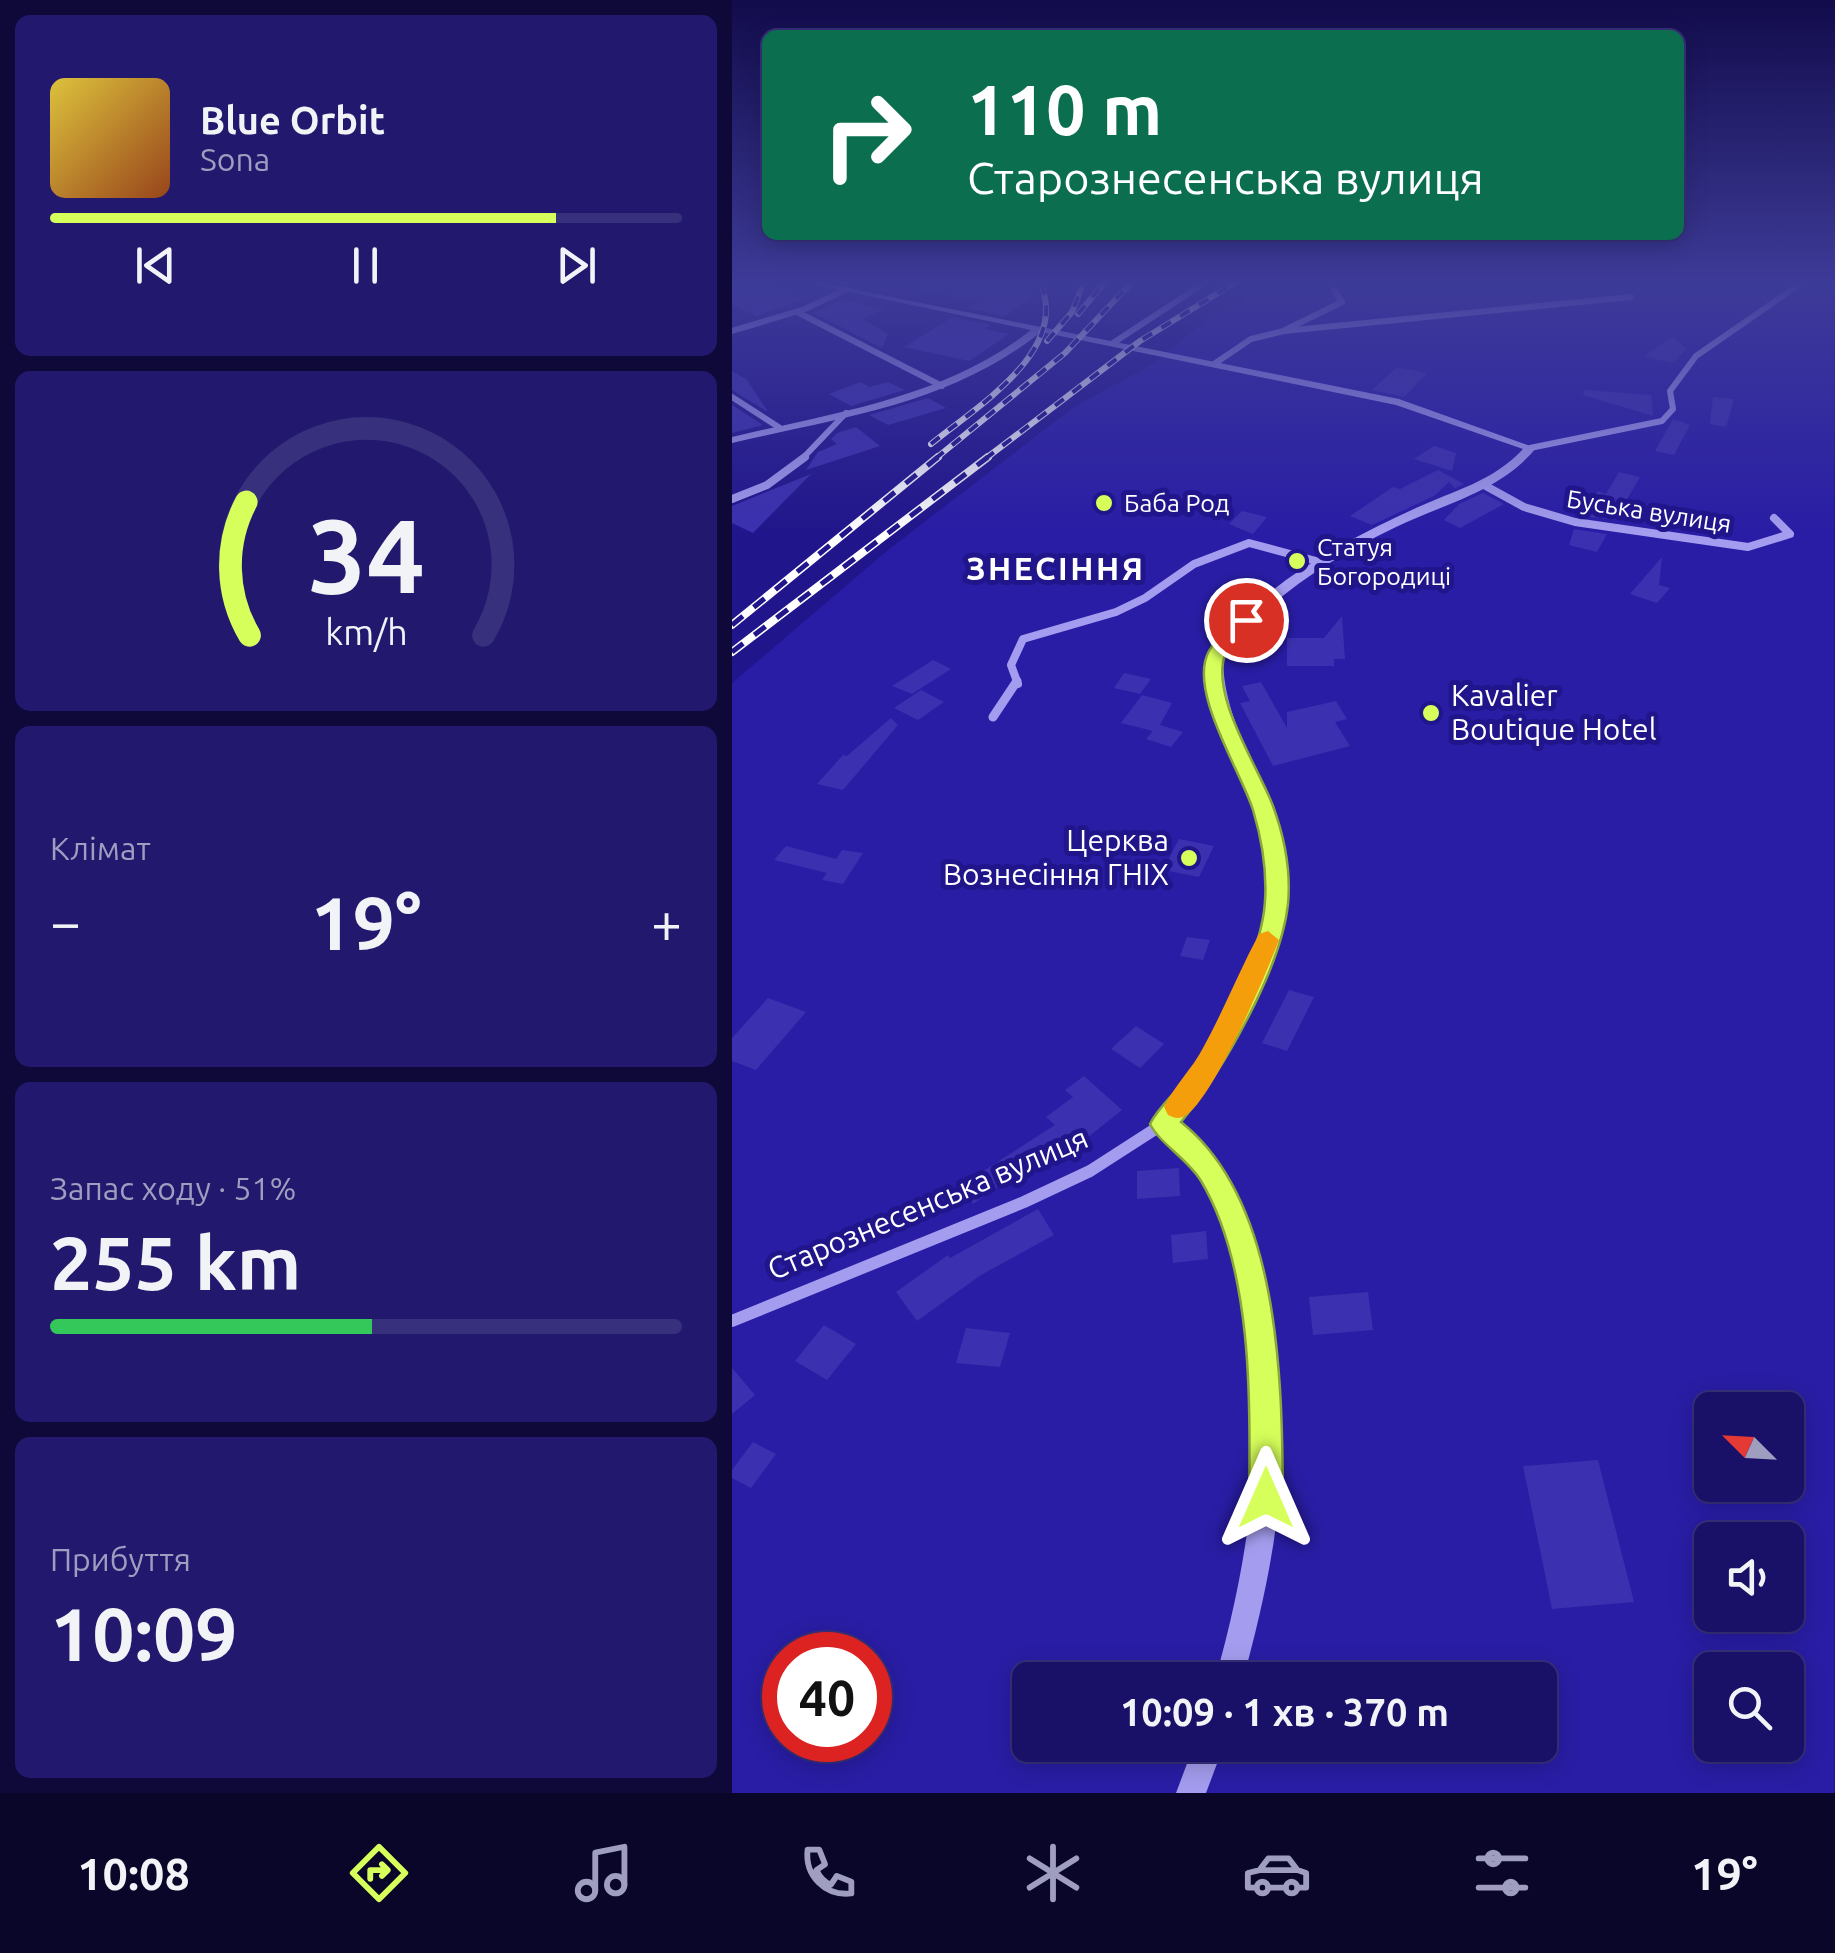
<!DOCTYPE html>
<html lang="uk">
<meta charset="utf-8">
<style>
:root{--surface:#191068;--page:#22196e;--text:#f1f3f6;--muted:#9f9dc0;--line:#37307c;--accent:#d6ff5b}
body{margin:0;font-family:Ubuntu,sans-serif;background:var(--page);color:var(--text);height:100vh;display:flex;flex-direction:column;font-size:38px;white-space:nowrap}
*{box-sizing:border-box;margin:0}
p{font-size:32px;color:var(--muted)}
.icon{flex:none;width:55px;height:55px;fill:none;stroke:currentColor;stroke-width:2;stroke-linecap:round;stroke-linejoin:round}
.map{position:relative;flex:1;overflow:hidden}
.sheet{display:flex;flex-direction:column;gap:15px;padding:15px;background:#0e0939;width:732px}
.sheet>*{flex:none}
.banner{position:absolute;left:30px;top:30px;width:922px;height:210px;border-radius:15px;box-shadow:0 5px 25px #0003,0 0 0 2px var(--line);background:#0b6e4f;color:#fff;overflow:hidden}
.needle{width:65px;rotate:294deg}
.controls{position:absolute;left:962px;top:1392px;display:grid;gap:20px}
.controls a{display:grid;place-items:center;width:110px;height:110px;border-radius:15px;background:var(--surface);box-shadow:0 5px 25px #0003,0 0 0 2px var(--line);font-size:50px}
.speed{position:absolute;left:30px;top:1632px;display:flex;gap:20px;font-size:50px;font-weight:700;text-align:center}
.speed>*{display:grid;place-content:center;width:130px;height:130px;border-radius:50%;background:var(--surface);box-shadow:0 5px 25px #0003,0 0 0 2px var(--line);line-height:1}
.speed .limit{border:15px solid #d22;background:#fff;color:#111}
.pin{position:absolute;display:grid;place-items:center;width:85px;height:85px;color:#fff;margin:-42px;border:5px solid #fff;border-radius:50%;box-shadow:0 2px 10px #0007}
.me{position:absolute;width:110px;margin:-55px;rotate:0deg;stroke-linejoin:round;filter:drop-shadow(0 0 8px #0008)}
.turn{display:flex;align-items:center;gap:35px;height:210px;padding:0 40px;font-size:45px}
.turn .icon{width:130px;height:130px;stroke-width:2.5}
.turn b{display:block;font-size:70px;line-height:85px}
.big{font-size:75px;font-weight:600;line-height:1.1}
.sheet .card{flex:1;display:flex;flex-direction:column;justify-content:center;gap:15px;min-width:0;padding:0 35px;border-radius:15px;background:var(--page)}
.sheet .dial{align-items:center;gap:0}
.dial svg{height:260px;overflow:visible;fill:none;stroke:var(--line);stroke-width:7;stroke-linecap:round;text-anchor:middle}
.dial text{fill:var(--text);stroke:none}
.song{display:flex;align-items:center;gap:30px}
.cover{width:120px;height:120px;border-radius:15px;background:linear-gradient(135deg,hsl(50 70% 55%),hsl(20 70% 35%))}
.played{height:10px;border-radius:5px;background:linear-gradient(90deg,var(--accent) 80%,var(--line) 80%)}
.keys{display:flex;justify-content:space-around;direction:ltr}
.heat{display:flex;justify-content:space-between;align-items:center;font-size:55px;direction:ltr}
.charge{height:15px;border-radius:8px;background:linear-gradient(90deg,#34c759 51%,var(--line) 0)}
.trip{position:absolute;left:280px;top:1662px;width:545px;height:100px;border-radius:15px;background:var(--surface);box-shadow:0 5px 25px #0003,0 0 0 2px var(--line);font-weight:600;line-height:100px;text-align:center}
.dock{display:flex;height:160px;justify-content:space-around;align-items:center;background:#0a062a;color:var(--muted)}
.dock .icon{width:70px;height:70px}
.dock .active{color:var(--accent)}
.dock b{font-size:45px;color:var(--text)}
main{display:flex;flex:1;min-height:0}
.map>svg:first-child{display:block}
.green{fill:#291da5;fill-rule:evenodd}
.building{fill:#3b30af}
.lines{fill:none;stroke-linecap:round;stroke-linejoin:round}
.minor-far3{stroke:#a49def;stroke-width:6}
.minor-far2{stroke:#a49def;stroke-width:8}
.minor-far1{stroke:#a49def;stroke-width:9}
.minor{stroke:#a49def;stroke-width:12}
.tertiary{fill:#a49def;fill-rule:evenodd}
.rail-far1-casing{stroke:#fff;stroke-width:6}
.rail-casing{stroke:#fff;stroke-width:8}
.rail-far1{stroke:#21158b;stroke-width:4;stroke-dasharray:11;stroke-linecap:butt}
.rail{stroke:#21158b;stroke-width:5;stroke-dasharray:14;stroke-linecap:butt}
.route{fill:#d6ff5b;stroke:#8ba63b;stroke-width:2.5}
.slow{fill:#f59e0b}
.poi-dot{fill:#d6ff5b;stroke:#21158b;stroke-width:4}
.labels{text-anchor:middle;stroke-width:10;stroke-linejoin:round;paint-order:stroke}
.far-poi-label{font-size:25px;fill:#fff;stroke:#21158b;text-anchor:start}
.far-street-label{font-size:25px;fill:#fff;stroke:#21158b}
.poi-label{font-size:30px;fill:#fff;stroke:#21158b;text-anchor:start}
.street-label{font-size:30px;fill:#fff;stroke:#21158b}
.far-district-label{font-size:32px;font-weight:bold;letter-spacing:2.5px;fill:#fff;stroke:#21158b}
</style>
<main>
<section class="sheet">
<div class="card">
<div class="song"><i class="cover"></i><div><b>Blue Orbit</b><p>Sona</p></div></div>
<div class="played"></div>
<div class="keys"><svg class="icon" aria-label="previous" viewBox="0 0 24 24"><path d="M18 5L8 12l10 7zM5 5v14"/></svg><svg class="icon" aria-label="pause" viewBox="0 0 24 24"><path d="M8 5v14M16 5v14"/></svg><svg class="icon" aria-label="next" viewBox="0 0 24 24"><path d="M6 5l10 7-10 7zM19 5v14"/></svg></div>
</div>
<div class="card dial"><svg viewBox="0 0 100 80">
<path d="M14 69A42 42 0 1 1 86 69"/>
<path d="M14 69A42 42 0 0 1 13 28" stroke="#d6ff5b"/>
<text x="50" y="56" font-size="32" font-weight="700">34</text>
<text x="50" y="72" font-size="11">km/h</text>
</svg></div>
<div class="card"><p>Клімат</p>
<div class="heat"><a>−</a><b class="big">19°</b><a>+</a></div>
</div>
<div class="card"><p>Запас ходу · 51%</p><b class="big">255 km</b><div class="charge"></div></div>
<div class="card"><p>Прибуття</p><b class="big">10:09</b></div>
</section>
<div class="map">
<svg width="1103" height="1793" viewBox="0 0 1103 1793">
<rect width="100%" height="100%" fill="#21158b"/>
<!-- green -->
<path class="green" d="M530 282H1102V1793H0V683L156 550 342 407 424 362 478 317 513 304 508 295ZM980 1410H1055V1485H980ZM980 1540H1055V1615H980ZM52 1655H138V1740H52ZM980 1670H1055V1745H980ZM298 1680H808V1745H298Z"/>
<!-- building -->
<g class="building">
<polygon points="0,282 20,282 88,294 24,316 0,304"/>
<polygon points="188,282 302,282 307,293 273,316 235,308 248,301 187,290"/>
<polygon points="109,300 153,309 130,319 156,334 150,348 82,313"/>
<polygon points="221,317 258,325 252,329 277,334 237,361 172,347"/>
<polygon points="940,337 955,349 940,363 912,356"/>
<polygon points="665,367 695,373 672,397 640,390"/>
<polygon points="0,371 15,380 36,412 0,390"/>
<polygon points="128,382 138,387 156,382 173,390 119,406 97,394"/>
<polygon points="852,390 919,395 921,416 851,395"/>
<polygon points="981,397 1002,399 994,427 978,424"/>
<polygon points="196,398 214,408 156,425 137,415"/>
<polygon points="0,405 31,425 0,433"/>
<polygon points="941,419 958,425 942,455 923,451"/>
<polygon points="124,427 148,446 74,470 86,452 105,444 99,439 105,433"/>
<polygon points="702,446 724,453 720,471 682,459"/>
<polygon points="706,470 732,484 723,488 717,482 702,496 640,525 618,516 661,487 668,489"/>
<polygon points="887,472 908,477 883,520 850,516 866,491 874,494"/>
<polygon points="79,474 21,533 0,523 0,506"/>
<polygon points="751,493 772,504 728,528 712,520 727,504"/>
<polygon points="510,511 535,517 521,534 497,524"/>
<polygon points="842,529 875,534 865,552 837,545"/>
<polygon points="930,557 927,585 938,588 925,603 898,594"/>
<polygon points="610,616 613,659 602,659 602,666 555,666 555,638 592,638"/>
<polygon points="201,660 219,669 180,694 160,686"/>
<polygon points="392,673 419,679 408,694 382,688"/>
<polygon points="529,682 555,728 555,712 604,701 615,719 603,722 618,746 541,766 508,703 518,701 510,686"/>
<polygon points="189,690 212,702 186,720 162,708"/>
<polygon points="410,695 440,703 428,725 451,732 439,747 414,739 421,731 389,723"/>
<polygon points="159,718 166,725 111,790 85,784 111,755 115,756"/>
<polygon points="447,839 482,846 467,877 431,870"/>
<polygon points="54,846 104,859 110,850 131,853 111,884 90,880 95,873 42,860"/>
<polygon points="455,937 478,940 471,960 448,956"/>
<polygon points="557,990 582,997 555,1051 530,1043"/>
<polygon points="36,998 74,1012 24,1070 0,1061 0,1038"/>
<polygon points="404,1026 432,1044 408,1068 379,1049"/>
<polygon points="352,1076 390,1110 345,1146 337,1138 241,1204 228,1186 323,1125 314,1117 341,1097 333,1090"/>
<polygon points="447,1168 448,1196 405,1199 405,1171"/>
<polygon points="306,1209 322,1235 249,1275 185,1321 164,1292 216,1255 218,1258"/>
<polygon points="474,1231 476,1259 441,1263 439,1235"/>
<polygon points="636,1292 641,1330 581,1335 577,1297"/>
<polygon points="92,1325 124,1344 95,1380 63,1361"/>
<polygon points="234,1328 278,1333 268,1367 224,1363"/>
<polygon points="0,1368 23,1395 0,1414"/>
<polygon points="21,1442 44,1454 19,1488 0,1478 0,1470"/>
<polygon points="866,1460 902,1602 820,1609 791,1466"/>
</g>
<g class="lines">
<!-- minor-far3 -->
<g class="minor-far3">
<polyline points="65,312 210,386"/>
<polyline points="553,330 610,302 602,290"/>
<polyline points="0,331 73,309 115,289"/>
<polyline points="381,343 474,282"/>
<polyline points="482,364 519,339 552,331 899,297"/>
<polyline points="0,397 48,428"/>
<polyline points="798,448 930,421 941,409 938,391 964,356 1071,282"/>
<polyline points="70,459 114,413"/>
</g>
<!-- minor-far2 -->
<g class="minor-far2">
<polyline points="752,485 792,507 843,522 1016,547 1058,534 1042,518"/>
<polyline points="0,499 35,485 73,457"/>
<polyline points="286,684 279,665 291,639 384,612 413,598 462,564 517,543 584,561"/>
</g>
<!-- minor-far1 -->
<polyline class="minor-far1" points="261,717 285,681"/>
<!-- minor -->
<polyline class="minor" points="0,1321 292,1202 358,1171 431,1124"/>
<!-- tertiary -->
<g class="tertiary">
<path d="M70 282H85L667 399 804 448C769 491 712 504 664 527 597 559 539 597 491 654 490 708 516 750 536 799 583 920 518 1029 444 1123 458 1134 472 1145 482 1160 540 1239 556 1405 547 1500 541 1561 527 1621 511 1680H483C521 1546 539 1410 505 1273 496 1239 487 1202 467 1173 455 1156 439 1143 424 1130L421 1124C431 1104 449 1087 461 1069 517 989 556 902 522 805 504 753 475 710 477 653 531 584 606 544 684 508 721 491 762 481 791 449L664 405 309 332C217 405 110 417 0 443V437C104 412 212 398 299 330Z"/>
<polygon points="462,1745 492,1745 474,1793 444,1793"/>
</g>
<!-- rail-far1 casing -->
<g class="rail-far1-casing">
<g id="rail-far1">
<polyline points="346,314 373,282"/>
<polyline points="315,341 340,312 352,282"/>
<path d="M199 444C245 406 339 351 308 282"/>
<polyline points="203,459 333,353 400,282"/>
<polyline points="253,459 408,341 504,282"/>
</g>
</g>
<!-- rail casing -->
<g class="rail-casing">
<g id="rail">
<polyline points="0,625 206,457"/>
<polyline points="0,652 256,457"/>
</g>
</g>
<!-- rail-far1 -->
<use href="#rail-far1" class="rail-far1"/>
<!-- rail -->
<use href="#rail" class="rail"/>
</g>
<!-- sky -->
<linearGradient id="sky" x2="0" y2="1"><stop stop-color="#120c4c"/><stop offset="0.53" stop-color="#3d3b98"/><stop offset="1" stop-color="#3d3b98" stop-opacity="0"/></linearGradient>
<rect width="1103" height="533" fill="url(#sky)"/>
<!-- route -->
<path class="route" d="M514 615 523 620C515 631 498 643 493 655 478 696 527 768 541 806 552 836 559 872 556 904 549 970 490 1072 449 1122 549 1201 550 1382 551 1498L546 1509 534 1514 522 1509 517 1498C519 1401 520 1266 469 1181 456 1159 428 1144 418 1124 427 1106 444 1093 456 1076 486 1031 530 956 533 901 535 870 530 840 521 810 509 771 455 690 477 651 484 638 498 627 508 616Z"/>
<!-- slow -->
<path class="slow" d="M536 931 547 940C535 972 479 1105 451 1117 444 1119 443 1118 436 1115L432 1107C442 1086 460 1069 471 1048 492 1010 507 971 527 934Z"/>
<!-- markers -->
<g class="poi-dot">
<circle cx="372" cy="503" r="10"/>
<circle cx="565" cy="561" r="10"/>
<circle cx="699" cy="713" r="10"/>
<circle cx="457" cy="858" r="10"/>
</g>
<g class="labels">
<!-- far-poi labels -->
<g class="far-poi-label">
<text x="392" y="512">Баба Род</text>
<text x="585" y="556">Статуя<tspan x="585" dy="29">Богородиці</tspan></text>
</g>
<!-- far-street labels -->
<g class="far-street-label">
<text transform="translate(917 511) rotate(9)" y="9">Буська вулиця</text>
</g>
<!-- poi labels -->
<g class="poi-label">
<text x="719" y="706">Kavalier<tspan x="719" dy="34">Boutique Hotel</tspan></text>
<text x="437" y="851" text-anchor="end">Церква<tspan x="437" dy="34">Вознесіння ГНІХ</tspan></text>
</g>
<!-- street labels -->
<g class="street-label">
<text transform="translate(196 1204) rotate(-23)" y="10">Старознесенська вулиця</text>
</g>
<!-- far-district labels -->
<g class="far-district-label">
<text x="324" y="580">ЗНЕСІННЯ</text>
</g>
</g>
</svg>
<div class="controls">
<a><svg class="needle" viewBox="-14 -14 28 28"><path d="M0-13l5 13h-10z" fill="#e53935"/><path d="M0 13l5-13h-10z" fill="#9f9dc0"/></svg></a>
<a><svg class="icon" aria-label="sound" viewBox="0 0 24 24"><path d="M4 9h4l5-4v14l-5-4H4zM17 9q2 3 0 6"/></svg></a>
<a><svg class="icon" aria-label="search" viewBox="0 0 24 24"><circle cx="10" cy="10" r="6"/><path d="M15 15l6 6"/></svg></a>
</div>
<div class="speed"><div class="limit">40</div></div>
<div class="pin" style="left:514px;top:620px;background:#d93025"><svg class="icon" aria-label="arrive" viewBox="0 0 24 24"><path d="M6 21V4h12l-3 4 3 4H6"/></svg></div>
<svg class="me" style="left:534px;top:1498px" viewBox="-20 -20 40 40"><path d="M0-17L14 15 0 8-14 15z" fill="#d6ff5b" stroke="#fff" stroke-width="4"/></svg>
<div class="trip">10:09 · 1 хв · 370 m</div>
<div class="banner">
<div class="turn"><svg class="icon" aria-label="right" viewBox="0 0 24 24"><path d="M7 20v-9h11M14 6l5 5-5 5"/></svg><div><b>110 m</b>Старознесенська вулиця</div></div>
</div>
</div>
</main>
<nav class="dock">
<b>10:08</b>
<svg class="icon active" aria-label="directions" viewBox="0 0 24 24"><path d="M12 3l9 9-9 9-9-9zM9 14v-3h6M13 9l2 2-2 2"/></svg>
<svg class="icon" aria-label="music" viewBox="0 0 24 24"><path d="M9 18V5l10-2v13"/><circle cx="6" cy="18" r="3"/><circle cx="16" cy="16" r="3"/></svg>
<svg class="icon" aria-label="phone" viewBox="0 0 24 24"><path d="M5 4h4l2 5-3 2q2 4 5 5l2-3 5 2v4C11 20 4 13 5 4z"/></svg>
<svg class="icon" aria-label="climate" viewBox="0 0 24 24"><path d="M12 3v18M4 7l16 10M4 17L20 7"/></svg>
<svg class="icon" aria-label="car" viewBox="0 0 24 24"><path d="M5 17H2v-5l4-1 3-4h7l3 4 3 1v5h-3M9 17h6M6 11h13"/><circle cx="7" cy="17" r="2"/><circle cx="17" cy="17" r="2"/></svg>
<svg class="icon" aria-label="filters" viewBox="0 0 24 24"><path d="M4 7h16M4 17h16"/><circle cx="9" cy="7" r="2"/><circle cx="15" cy="17" r="2"/></svg>
<b>19°</b>
</nav>
